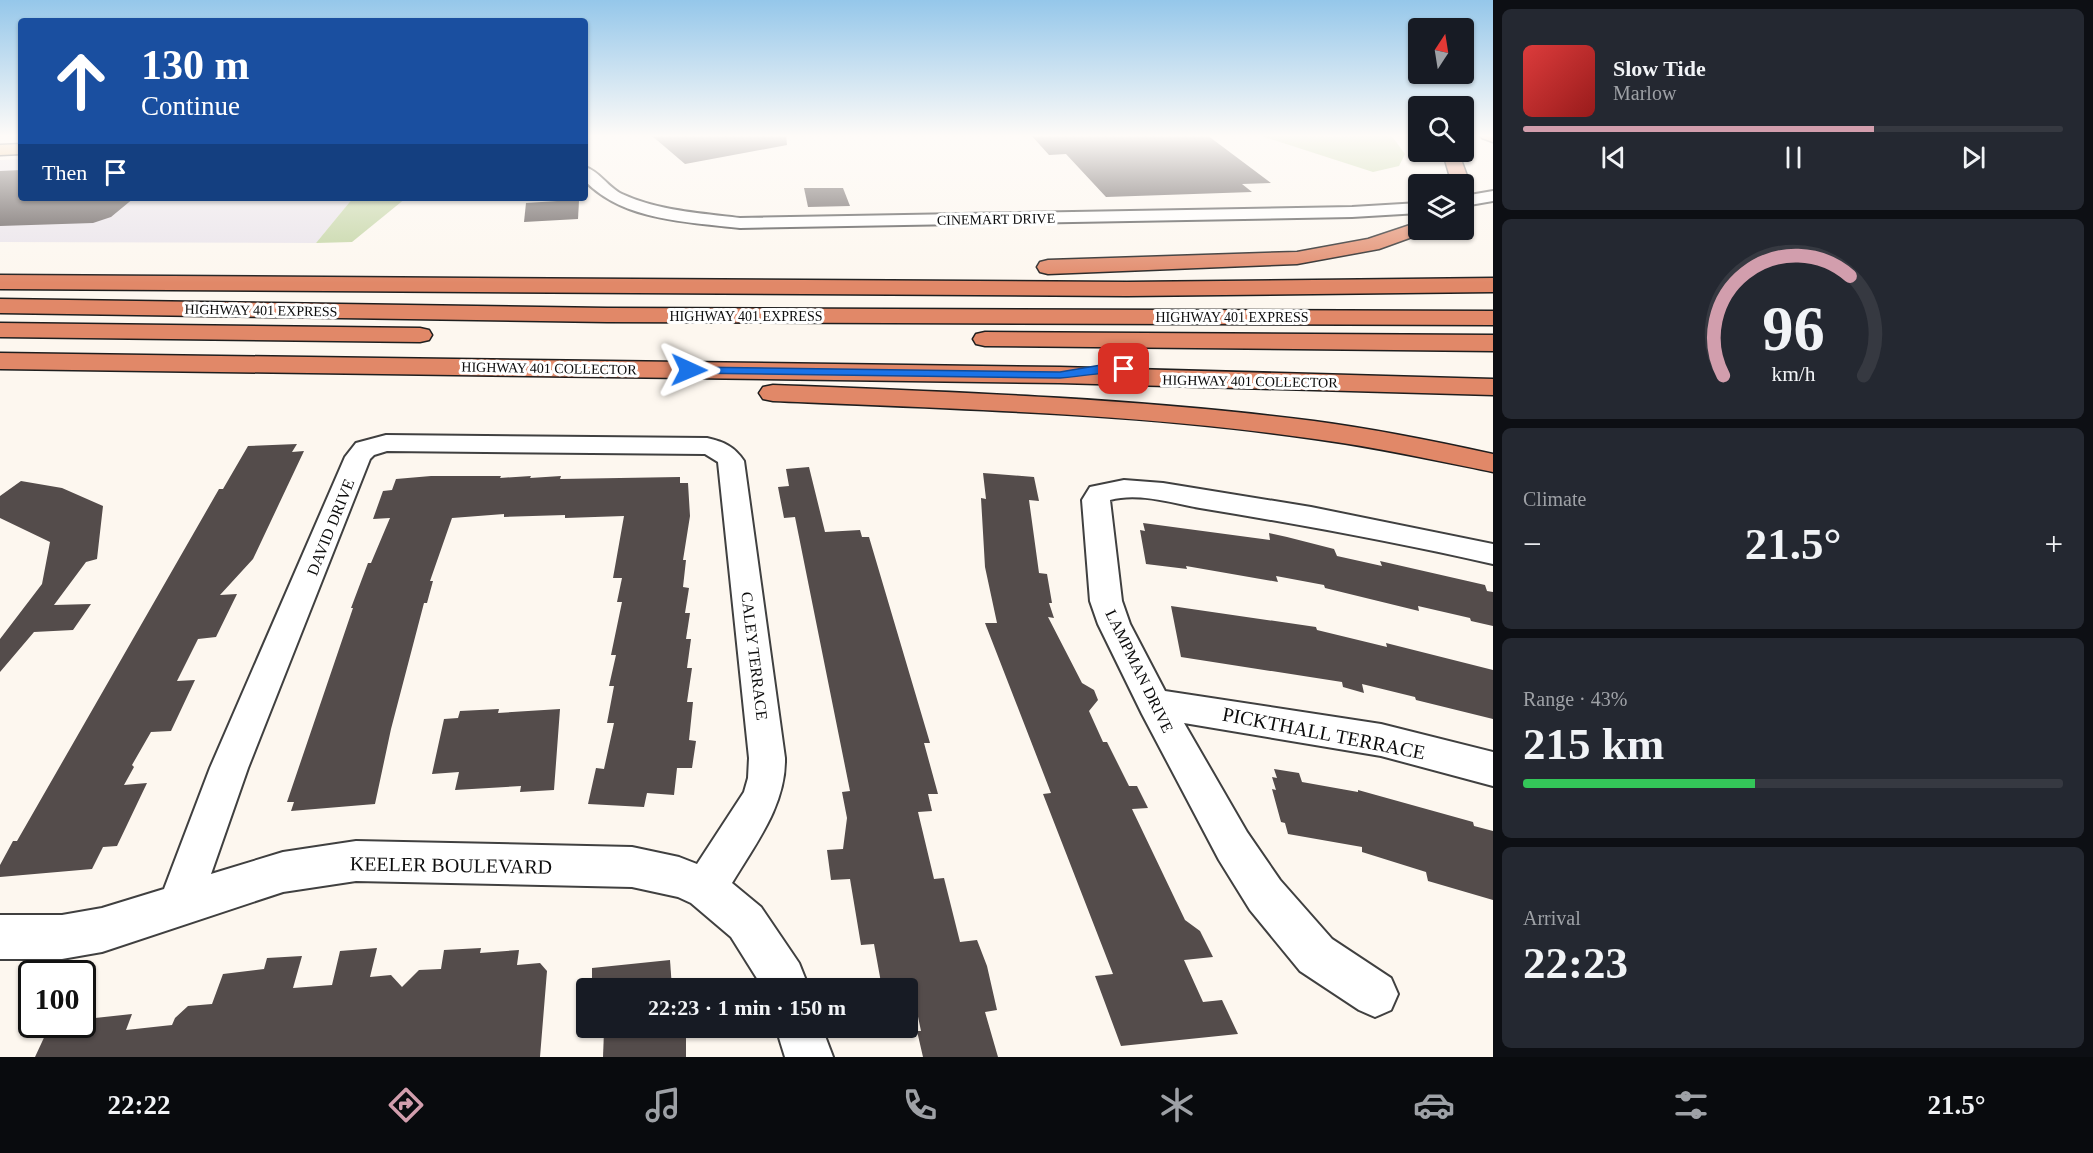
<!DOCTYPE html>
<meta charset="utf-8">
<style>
:root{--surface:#171b24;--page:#242831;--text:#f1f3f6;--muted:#9ea1a6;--line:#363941;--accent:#d29ead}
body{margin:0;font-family:Georgia,serif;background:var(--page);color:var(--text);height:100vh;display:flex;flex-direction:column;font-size:22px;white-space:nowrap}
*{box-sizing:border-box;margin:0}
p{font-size:20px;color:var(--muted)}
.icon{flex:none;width:33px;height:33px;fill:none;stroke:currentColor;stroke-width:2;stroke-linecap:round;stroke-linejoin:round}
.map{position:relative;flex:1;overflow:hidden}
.side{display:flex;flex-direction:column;gap:9px;padding:9px;background:#0d0f14;width:600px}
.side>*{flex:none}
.top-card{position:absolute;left:18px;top:18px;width:570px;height:183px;border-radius:6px;box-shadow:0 2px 4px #0004;background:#1a4fa0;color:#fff;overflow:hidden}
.needle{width:39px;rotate:12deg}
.fabs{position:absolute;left:1408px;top:18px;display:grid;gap:12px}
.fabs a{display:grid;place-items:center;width:66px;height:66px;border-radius:6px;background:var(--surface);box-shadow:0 2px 4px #0004;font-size:30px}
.speed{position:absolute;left:18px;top:960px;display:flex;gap:12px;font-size:30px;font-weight:700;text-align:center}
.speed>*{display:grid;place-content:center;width:78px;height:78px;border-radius:50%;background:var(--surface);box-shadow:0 2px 4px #0004;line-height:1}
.speed .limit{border:3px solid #111;border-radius:9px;background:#fff;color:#111}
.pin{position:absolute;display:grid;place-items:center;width:51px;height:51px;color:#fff;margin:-26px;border-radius:12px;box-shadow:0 3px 9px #0006}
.me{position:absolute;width:66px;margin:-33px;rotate:91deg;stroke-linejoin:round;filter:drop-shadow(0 0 4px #0008)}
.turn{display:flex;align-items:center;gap:21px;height:126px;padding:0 24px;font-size:27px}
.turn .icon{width:78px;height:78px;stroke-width:2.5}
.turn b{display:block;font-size:42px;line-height:51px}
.then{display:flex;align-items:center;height:57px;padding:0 24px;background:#0003;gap:12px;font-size:22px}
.big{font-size:45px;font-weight:600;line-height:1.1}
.side .tile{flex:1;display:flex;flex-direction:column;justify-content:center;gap:9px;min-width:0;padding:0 21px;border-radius:9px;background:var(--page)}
.side .dial{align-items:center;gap:0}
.dial svg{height:156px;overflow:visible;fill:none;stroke:var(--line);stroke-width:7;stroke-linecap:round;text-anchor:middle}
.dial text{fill:var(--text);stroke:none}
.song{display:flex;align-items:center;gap:18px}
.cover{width:72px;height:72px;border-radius:9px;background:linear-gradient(135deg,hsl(0 70% 55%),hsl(0 70% 35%))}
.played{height:6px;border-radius:3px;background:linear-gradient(90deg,var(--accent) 65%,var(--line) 65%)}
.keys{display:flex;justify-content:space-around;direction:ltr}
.heat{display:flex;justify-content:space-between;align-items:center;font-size:33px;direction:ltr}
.charge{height:9px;border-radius:4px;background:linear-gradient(90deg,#34c759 43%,var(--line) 0)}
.trip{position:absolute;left:576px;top:978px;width:342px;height:60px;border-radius:6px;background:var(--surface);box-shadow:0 2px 4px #0004;font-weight:600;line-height:60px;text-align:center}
.tabs{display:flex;height:96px;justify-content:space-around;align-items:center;background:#090b0e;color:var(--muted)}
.tabs .icon{width:42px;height:42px}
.tabs .on{color:var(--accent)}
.tabs b{font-size:27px;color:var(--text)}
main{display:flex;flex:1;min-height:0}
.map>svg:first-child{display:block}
.industrial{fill:#e8e2ea}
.forest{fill:#bfd29e}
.building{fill:#544c4b}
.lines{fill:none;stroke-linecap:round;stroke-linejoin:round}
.minor-casing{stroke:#404040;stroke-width:4}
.major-casing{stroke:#1e1e1e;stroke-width:3}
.highway-casing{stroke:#1e1e1e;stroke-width:3}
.minor{fill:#fff;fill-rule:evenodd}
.major{fill:#e7b575;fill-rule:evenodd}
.highway{fill:#e18868;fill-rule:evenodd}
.route{fill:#1a73e8;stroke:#114b97;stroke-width:1.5}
.labels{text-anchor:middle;stroke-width:6;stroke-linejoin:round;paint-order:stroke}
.far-street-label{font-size:14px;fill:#0d0d0d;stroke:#fff}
.street-label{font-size:16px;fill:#0d0d0d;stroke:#fff}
.near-street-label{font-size:20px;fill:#0d0d0d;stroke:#fff}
</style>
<main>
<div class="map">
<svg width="1493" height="1057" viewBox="0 0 1493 1057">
<rect width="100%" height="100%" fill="#fdf7ef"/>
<!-- industrial -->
<polygon class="industrial" points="21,159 21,198 353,198 316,243 0,242 0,160"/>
<!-- forest -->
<g class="forest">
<polygon points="1258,135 1337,137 1391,135 1405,154 1399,166 1373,172"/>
<polygon points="353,198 406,198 352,242 316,243"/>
</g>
<!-- building -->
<g class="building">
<polygon points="651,135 786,135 787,145 685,164"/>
<polygon points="1031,135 1207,135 1271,183 1242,184 1252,192 1106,197 1066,154 1049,155"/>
<polygon points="21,170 21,198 134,198 111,217 93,223 0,226 0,171"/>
<polygon points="804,188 843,188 850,206 808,207"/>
<polygon points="557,201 579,201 578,219 524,222 526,203"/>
<polygon points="297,444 292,452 304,451 253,559 220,595 237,594 216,637 198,639 177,681 195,680 171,731 151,732 132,765 134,767 124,785 147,783 117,846 103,847 92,869 0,877 0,865 13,841 17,841 219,489 223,489 248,446"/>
<polygon points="809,467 825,532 860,530 862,537 869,537 930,743 924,743 938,794 928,794 932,811 918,812 934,879 944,878 960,942 977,940 987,966 997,1010 985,1012 998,1057 923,1057 917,1031 921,1031 912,988 882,988 874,944 861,945 850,879 831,880 827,850 843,849 847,818 842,792 850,791 795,517 784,518 778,487 789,486 786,469"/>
<polygon points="983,473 1034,477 1039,501 1029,500 1039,573 1047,574 1052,603 1049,603 1054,618 1048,617 1082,683 1094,690 1098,700 1089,711 1103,742 1107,742 1129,786 1137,786 1148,808 1132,809 1185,920 1200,931 1213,957 1184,960 1203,1002 1222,1000 1238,1034 1121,1046 1095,976 1113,974 1043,794 1051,793 985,623 997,623 985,567 981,498 986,499"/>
<polygon points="431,476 501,476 500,478 531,476 530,478 561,476 560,479 680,477 680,483 688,483 690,516 683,560 686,560 683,587 689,588 685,613 690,613 686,639 691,639 687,668 692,668 687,702 693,702 689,740 696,741 692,768 677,768 674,795 647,793 644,807 588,804 596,768 604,769 614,723 607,723 614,686 609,686 616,655 611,655 622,602 617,602 622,578 613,578 624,516 565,518 565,515 504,517 504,514 452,518 430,581 433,581 427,603 424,603 391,729 375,804 291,811 294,802 287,802 353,608 351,608 368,563 371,563 390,518 373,519 383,491 392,490 396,479"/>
<polygon points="21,481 62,488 103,506 97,559 86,562 54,605 91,604 73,630 34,632 0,672 0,639 42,584 50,542 0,518 0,496"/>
<polygon points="1143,523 1270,540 1269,533 1287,537 1334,549 1337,556 1382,566 1380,561 1485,585 1487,591 1493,592 1493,626 1471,621 1470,618 1418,606 1419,611 1325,588 1324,585 1276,576 1278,582 1186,566 1187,569 1146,564 1140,530 1145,531"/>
<polygon points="1171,606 1316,627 1317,630 1387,647 1386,643 1493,670 1493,719 1416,700 1415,697 1362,684 1364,693 1343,687 1342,682 1181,657"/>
<polygon points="499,709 498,713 560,709 554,790 520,792 521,786 455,790 459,772 432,774 444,719 458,718 460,711"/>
<polygon points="1274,769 1299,773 1302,782 1358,792 1358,790 1473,822 1474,826 1493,831 1493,900 1428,881 1426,872 1362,852 1362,847 1288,834 1285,823 1281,822 1272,789 1276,790 1272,777 1277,778"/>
<polygon points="377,948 370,977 391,975 402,987 419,970 441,969 444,950 481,948 480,953 519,950 517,965 540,963 547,971 540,1057 35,1057 48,1029 92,1024 95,1018 132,1014 126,1030 172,1025 175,1018 188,1006 212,1004 223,974 264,969 267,958 302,956 293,988 332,985 340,951"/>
<polygon points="670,960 672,988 592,988 592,968"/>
<polygon points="654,1028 678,1028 686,1035 686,1057 603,1057 604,1031"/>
</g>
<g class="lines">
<!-- minor casing -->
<g class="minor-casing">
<g id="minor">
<path d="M585 167C599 171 609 188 622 194 659 211 700 213 740 218L1352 207 1419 203V213L1352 217 740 228C688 222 624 221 585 181Z"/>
<polygon points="1493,191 1493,201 1464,206 1464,196"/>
<path d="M386 435 707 438C724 442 734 446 744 461L785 758C786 805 756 843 732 883L761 907 799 963 809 988H763L731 937 691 903 678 897 632 887 356 881 283 892 102 952 62 959H0V915H62L102 908 164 889 210 768 345 457 356 443ZM387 451 705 454 718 462 749 758 748 778 744 792 697 864 679 857 632 847 356 841 283 852 211 874 248 768 370 459 374 455Z"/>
<path d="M1124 480 1163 483 1311 507 1493 544V564C1396 542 1298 524 1200 508 1172 503 1138 492 1110 500L1122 601 1130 624 1165 691 1381 724 1493 752V786L1381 756 1184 723 1247 832 1280 880 1332 939 1391 978 1398 994 1391 1010 1375 1017 1359 1010 1300 971 1250 910 1219 860 1142 714 1098 624 1090 601 1082 500 1090 487Z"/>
<polygon points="776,1028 822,1028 833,1057 785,1057"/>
</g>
</g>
<!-- major casing -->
<g class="major-casing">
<g id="major">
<polygon points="1480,135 1493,135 1493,142 1482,138"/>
<polygon points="21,144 21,154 0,155 0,145"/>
</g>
</g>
<!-- highway casing -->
<g class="highway-casing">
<g id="highway">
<polygon points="1438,152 1456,152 1459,154 1470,184 1467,188 1464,189 1464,184 1452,184 1445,160"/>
<polygon points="1419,222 1419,230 1428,230 1426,232 1379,249 1297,264 1048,274 1040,272 1037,267 1040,262 1048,260 1297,252 1368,239"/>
<polygon points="0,275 1127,282 1493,278 1493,292 1127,296 0,289"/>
<polygon points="0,299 607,308 1493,311 1493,325 607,322 0,313"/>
<polygon points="0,323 420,328 429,330 432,335 429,340 420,342 0,337"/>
<polygon points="985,332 1493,335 1493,351 985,346 976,344 973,339 976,334"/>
<polygon points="0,353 1060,367 1493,379 1493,395 1060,383 0,369"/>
<path d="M773 385C954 392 1134 398 1314 421 1374 429 1434 441 1493 454V472C1434 460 1375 447 1315 439 1136 413 954 409 773 401L763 399 759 393 763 387Z"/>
</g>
</g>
<!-- minor -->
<use href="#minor" class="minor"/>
<!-- major -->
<use href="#major" class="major"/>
<!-- highway -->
<use href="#highway" class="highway"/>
</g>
<!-- sky -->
<linearGradient id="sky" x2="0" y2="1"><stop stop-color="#95c7ea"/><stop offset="0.48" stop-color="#fefbf8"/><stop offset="1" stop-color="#fefbf8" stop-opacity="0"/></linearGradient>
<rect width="1493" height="283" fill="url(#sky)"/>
<!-- route -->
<path class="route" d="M1101 365 1124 366 1130 369C1126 371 1071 377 1060 378L689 373 684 370 689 367 1060 372Z"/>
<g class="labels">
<!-- far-street labels -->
<g class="far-street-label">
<text transform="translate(996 219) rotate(-1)" y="5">CINEMART DRIVE</text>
<text transform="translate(261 310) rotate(1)" y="5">HIGHWAY 401 EXPRESS</text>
<text x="746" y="321">HIGHWAY 401 EXPRESS</text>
<text x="1232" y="322">HIGHWAY 401 EXPRESS</text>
<text transform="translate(549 368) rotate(1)" y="5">HIGHWAY 401 COLLECTOR</text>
<text transform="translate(1250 381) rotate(1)" y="5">HIGHWAY 401 COLLECTOR</text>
</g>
<!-- street labels -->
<g class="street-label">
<text transform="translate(330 527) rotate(-68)" y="6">DAVID DRIVE</text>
<text transform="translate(755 656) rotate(83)" y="6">CALEY TERRACE</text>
<text transform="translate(1140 671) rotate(64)" y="6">LAMPMAN DRIVE</text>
</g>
<!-- near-street labels -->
<g class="near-street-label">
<text transform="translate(1324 733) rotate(11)" y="7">PICKTHALL TERRACE</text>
<text transform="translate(451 865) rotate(1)" y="7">KEELER BOULEVARD</text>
</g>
</g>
</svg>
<div class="fabs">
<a><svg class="needle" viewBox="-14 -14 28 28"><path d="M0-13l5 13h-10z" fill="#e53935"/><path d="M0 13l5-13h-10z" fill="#9ea1a6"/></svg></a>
<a><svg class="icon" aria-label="search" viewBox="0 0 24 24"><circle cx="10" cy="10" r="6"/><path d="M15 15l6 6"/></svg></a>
<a><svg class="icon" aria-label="layers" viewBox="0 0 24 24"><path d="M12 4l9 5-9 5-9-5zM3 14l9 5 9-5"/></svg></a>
</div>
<div class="speed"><div class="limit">100</div></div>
<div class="pin" style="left:1124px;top:369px;background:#d93025"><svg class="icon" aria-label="arrive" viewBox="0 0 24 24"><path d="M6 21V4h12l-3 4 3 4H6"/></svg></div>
<svg class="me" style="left:689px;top:370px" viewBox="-20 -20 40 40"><path d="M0-17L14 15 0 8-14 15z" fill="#1a73e8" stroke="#fff" stroke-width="4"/></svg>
<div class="trip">22:23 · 1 min · 150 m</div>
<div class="top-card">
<div class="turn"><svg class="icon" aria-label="ahead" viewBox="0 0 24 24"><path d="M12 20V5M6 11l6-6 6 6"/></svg><div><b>130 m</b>Continue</div></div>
<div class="then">Then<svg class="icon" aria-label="arrive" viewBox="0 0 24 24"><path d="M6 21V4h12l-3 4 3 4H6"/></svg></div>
</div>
</div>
<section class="side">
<div class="tile">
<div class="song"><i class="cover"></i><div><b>Slow Tide</b><p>Marlow</p></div></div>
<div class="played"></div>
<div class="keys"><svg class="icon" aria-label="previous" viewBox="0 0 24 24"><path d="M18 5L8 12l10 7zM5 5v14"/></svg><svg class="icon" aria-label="pause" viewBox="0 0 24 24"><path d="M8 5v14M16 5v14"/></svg><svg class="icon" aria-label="next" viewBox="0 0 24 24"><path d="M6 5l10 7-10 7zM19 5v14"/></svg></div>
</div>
<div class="tile dial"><svg viewBox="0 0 100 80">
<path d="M14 69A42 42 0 1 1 86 69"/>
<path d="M14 69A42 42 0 0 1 79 18" stroke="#d29ead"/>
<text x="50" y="56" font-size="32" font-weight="700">96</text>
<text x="50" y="72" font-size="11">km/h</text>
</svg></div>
<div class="tile"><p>Climate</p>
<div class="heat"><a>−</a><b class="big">21.5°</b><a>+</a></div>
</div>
<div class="tile"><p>Range · 43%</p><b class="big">215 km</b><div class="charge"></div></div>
<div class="tile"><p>Arrival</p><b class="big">22:23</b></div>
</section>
</main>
<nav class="tabs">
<b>22:22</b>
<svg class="icon on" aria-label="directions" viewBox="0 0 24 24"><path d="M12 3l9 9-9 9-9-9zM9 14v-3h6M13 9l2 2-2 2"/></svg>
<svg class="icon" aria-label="music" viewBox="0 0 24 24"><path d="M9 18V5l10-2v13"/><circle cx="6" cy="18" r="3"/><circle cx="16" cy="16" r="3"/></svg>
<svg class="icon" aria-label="phone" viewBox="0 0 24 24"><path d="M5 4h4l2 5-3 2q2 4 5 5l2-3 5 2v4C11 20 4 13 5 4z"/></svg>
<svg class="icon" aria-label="climate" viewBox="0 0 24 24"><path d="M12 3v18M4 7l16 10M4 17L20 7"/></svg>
<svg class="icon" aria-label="car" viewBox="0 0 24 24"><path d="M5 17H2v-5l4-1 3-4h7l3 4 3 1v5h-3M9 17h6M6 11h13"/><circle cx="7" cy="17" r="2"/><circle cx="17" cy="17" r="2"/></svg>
<svg class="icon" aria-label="filters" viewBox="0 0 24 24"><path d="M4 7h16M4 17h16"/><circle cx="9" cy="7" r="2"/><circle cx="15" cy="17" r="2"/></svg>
<b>21.5°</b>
</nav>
